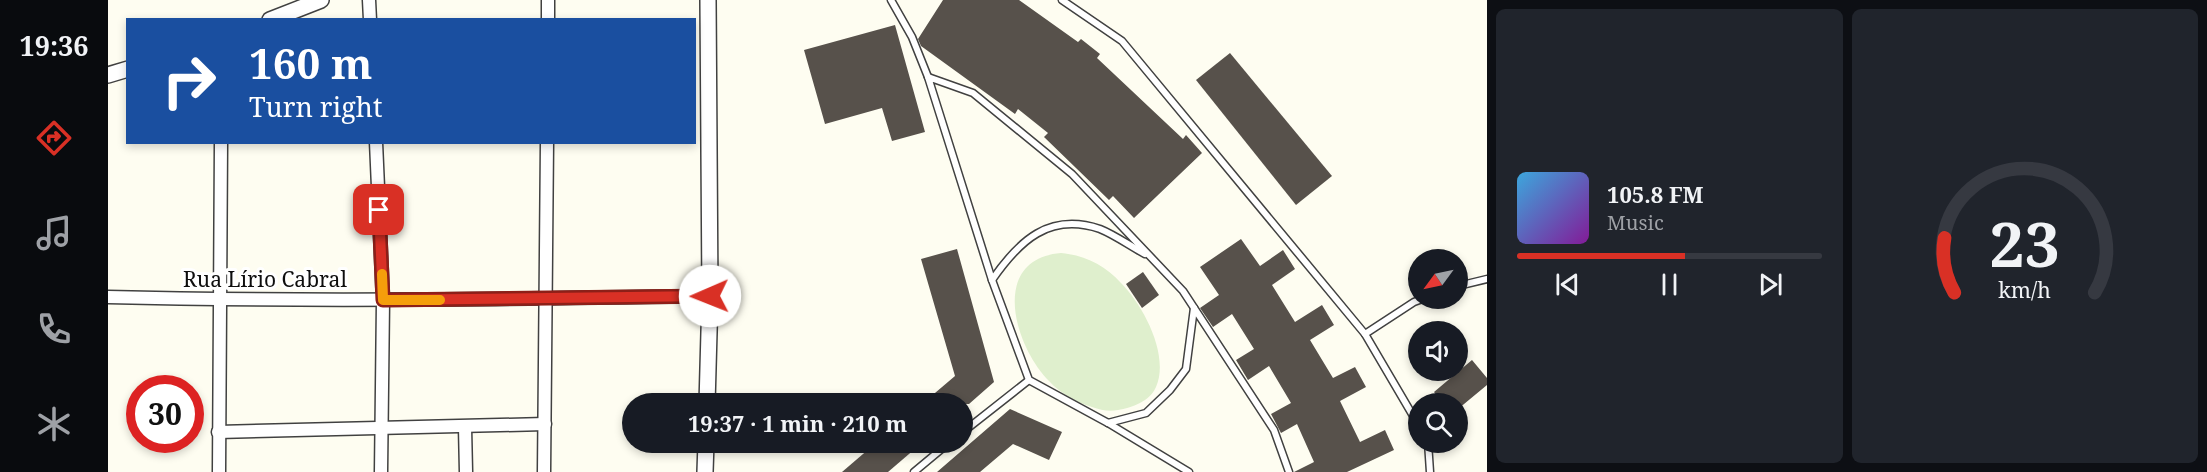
<!DOCTYPE html>
<meta charset="utf-8">
<style>
:root{--surface:#171b24;--page:#20242c;--text:#f1f3f6;--muted:#9ea1a6;--line:#363941;--accent:#d93025}
body{margin:0;font-family:"Noto Serif",serif;background:var(--page);color:var(--text);height:100vh;display:flex;flex-direction:column;font-size:22px;white-space:nowrap}
*{box-sizing:border-box;margin:0}
p{font-size:20px;color:var(--muted)}
.icon{flex:none;width:33px;height:33px;fill:none;stroke:currentColor;stroke-width:2;stroke-linecap:round;stroke-linejoin:round}
.map{position:relative;flex:1;overflow:hidden}
.details{display:flex;flex-direction:column;gap:9px;padding:9px;background:#0d0f14;width:720px}
.details>*{flex:none}
.top-card{position:absolute;left:18px;top:18px;width:570px;height:126px;border-radius:0px;box-shadow:0 3px 9px #0003;background:#1a4fa0;color:#fff;overflow:hidden}
.needle{width:39px;rotate:237deg}
.tools{position:absolute;left:1300px;top:249px;display:grid;gap:12px}
.tools a{display:grid;place-items:center;width:60px;height:60px;border-radius:50%;background:var(--surface);box-shadow:0 3px 9px #0003;font-size:30px}
.speed{position:absolute;left:18px;top:375px;display:flex;gap:12px;font-size:30px;font-weight:700;text-align:center}
.speed>*{display:grid;place-content:center;width:78px;height:78px;border-radius:50%;background:var(--surface);box-shadow:0 3px 9px #0003;line-height:1}
.speed .limit{border:9px solid #d22;background:#fff;color:#111}
.pin{position:absolute;display:grid;place-items:center;width:51px;height:51px;color:#fff;margin:-26px;border-radius:12px;box-shadow:0 3px 9px #0006}
.me{position:absolute;width:66px;margin:-33px;rotate:269deg;stroke-linejoin:round;filter:drop-shadow(0 0 4px #0008)}
.turn{display:flex;align-items:center;gap:21px;height:126px;padding:0 24px;font-size:27px}
.turn .icon{width:78px;height:78px;stroke-width:2.5}
.turn b{display:block;font-size:42px;line-height:51px}
.details .card{flex:1;display:flex;flex-direction:column;justify-content:center;gap:9px;min-width:0;padding:0 21px;border-radius:9px;background:var(--page)}
.details .dial{align-items:center;gap:0}
.dial svg{height:156px;overflow:visible;fill:none;stroke:var(--line);stroke-width:7;stroke-linecap:round;text-anchor:middle}
.dial text{fill:var(--text);stroke:none}
.song{display:flex;align-items:center;gap:18px}
.cover{width:72px;height:72px;border-radius:9px;background:linear-gradient(135deg,hsl(200 70% 55%),hsl(290 70% 35%))}
.played{height:6px;border-radius:3px;background:linear-gradient(90deg,var(--accent) 55%,var(--line) 55%)}
.keys{display:flex;justify-content:space-around;direction:ltr}
.details .tiles{flex:1;display:grid;gap:9px;grid-template-columns:repeat(2,1fr)}
.trip{position:absolute;left:514px;top:393px;width:351px;height:60px;border-radius:30px;background:var(--surface);box-shadow:0 3px 9px #0003;font-weight:700;line-height:60px;text-align:center}
main{display:flex;flex:1;min-height:0}
.dock{display:flex;flex-direction:column;width:108px;justify-content:space-around;align-items:center;background:#090b0e;color:var(--muted)}
.dock .icon{width:42px;height:42px}
.dock .on{color:var(--accent)}
.dock b{font-size:27px;color:var(--text)}
.map>svg:first-child{display:block}
.pitch{fill:#dfefcd}
.building{fill:#57514b}
.lines{fill:none;stroke-linecap:round;stroke-linejoin:round}
.service-casing{stroke:#414141;stroke-width:9}
.minor-casing{stroke:#414141;stroke-width:15}
.tertiary-casing{stroke:#414141;stroke-width:18}
.service{stroke:#fff;stroke-width:6}
.minor{stroke:#fff;stroke-width:12}
.tertiary{stroke:#fff;stroke-width:15}
.route-casing{stroke:#8d1f18;stroke-width:15}
.route{stroke:#d93025;stroke-width:10}
.slow{stroke:#f59e0b;stroke-width:10}
.labels{text-anchor:middle;stroke-width:6;stroke-linejoin:round;paint-order:stroke}
.street-label{font-size:21px;fill:#0e0e0e;stroke:#fff}
</style>
<main>
<nav class="dock">
<b>19:36</b>
<svg class="icon on" aria-label="directions" viewBox="0 0 24 24"><path d="M12 3l9 9-9 9-9-9zM9 14v-3h6M13 9l2 2-2 2"/></svg>
<svg class="icon" aria-label="music" viewBox="0 0 24 24"><path d="M9 18V5l10-2v13"/><circle cx="6" cy="18" r="3"/><circle cx="16" cy="16" r="3"/></svg>
<svg class="icon" aria-label="phone" viewBox="0 0 24 24"><path d="M5 4h4l2 5-3 2q2 4 5 5l2-3 5 2v4C11 20 4 13 5 4z"/></svg>
<svg class="icon" aria-label="climate" viewBox="0 0 24 24"><path d="M12 3v18M4 7l16 10M4 17L20 7"/></svg>
</nav>
<div class="map">
<svg width="1379" height="472" viewBox="0 0 1379 472">
<rect width="100%" height="100%" fill="#fefdf1"/>
<!-- pitch -->
<path class="pitch" d="M953 253C976 255 997 265 1013 283 1035 305 1062 355 1048 387 1042 401 1024 408 1010 410 1001 412 993 410 984 407 968 402 953 394 941 381 906 346 881 259 953 253Z"/>
<!-- building -->
<g class="building">
<polygon points="835,0 911,0 970,42 973,39 992,54 989,58 1075,139 1078,135 1094,153 1026,218 1005,196 1001,200 936,137 940,133 910,109 907,114 813,46 810,39"/>
<polygon points="787,25 817,132 784,141 774,108 717,124 696,50"/>
<polygon points="1122,53 1224,176 1188,205 1088,80"/>
<polygon points="1133,239 1152,266 1175,250 1187,269 1164,285 1187,322 1214,305 1226,325 1202,340 1225,378 1247,367 1258,387 1232,401 1252,442 1277,430 1286,450 1239,472 1186,472 1206,462 1189,424 1173,433 1163,414 1183,403 1161,366 1140,380 1128,360 1146,349 1124,314 1105,327 1092,308 1111,295 1092,267"/>
<polygon points="849,249 886,382 861,404 814,404 847,376 813,259"/>
<polygon points="1035,272 1051,295 1034,308 1018,284"/>
<polygon points="1364,360 1379,378 1379,385 1350,409 1350,404 1335,404 1326,392"/>
<polygon points="902,409 954,432 941,460 905,444 872,472 829,472"/>
<polygon points="769,442 815,442 780,472 734,472"/>
</g>
<g class="lines">
<!-- service casing -->
<g class="service-casing">
<g id="service">
<polyline points="783,0 804,37 820,77"/>
<polyline points="954,0 1014,41 1257,334 1311,426"/>
<path d="M884 280C911 241 941 212 992 229 1007 235 1022 246 1037 254"/>
<polyline points="1350,286 1379,279"/>
<polyline points="1257,334 1306,302 1317,298"/>
<polyline points="1000,423 1038,413 1062,390 1078,369 1086,308"/>
<polyline points="855,432 921,380"/>
<polyline points="1320,442 1322,472"/>
<polyline points="806,472 842,442"/>
<polyline points="1081,472 1000,423 921,380 884,280 820,77 865,93 964,174 1075,291 1166,430 1181,472"/>
</g>
</g>
<!-- minor casing -->
<g class="minor-casing">
<g id="minor">
<polyline points="261,0 262,20"/>
<polyline points="440,20 440,0"/>
<polyline points="268,142 275,301 273,472"/>
<path d="M0 297C201 302 401 299 602 296"/>
<polyline points="357,427 358,472"/>
<polyline points="110,432 437,424"/>
<polyline points="111,472 113,142"/>
<polyline points="436,472 439,142"/>
</g>
</g>
<!-- tertiary casing -->
<g class="tertiary-casing">
<g id="tertiary">
<polyline points="162,20 213,0"/>
<polyline points="0,75 20,69"/>
<polyline points="599,404 602,296 600,0"/>
<polyline points="597,472 598,442"/>
</g>
</g>
<!-- service -->
<use href="#service" class="service"/>
<!-- minor -->
<use href="#minor" class="minor"/>
<!-- tertiary -->
<use href="#tertiary" class="tertiary"/>
</g>
<g class="lines">
<!-- route casing -->
<g class="route-casing">
<polyline id="route" points="271,210 275,300 602,296"/>
</g>
<!-- route -->
<use href="#route" class="route"/>
<!-- slow -->
<polyline class="slow" points="274,274 275,300 332,300"/>
</g>
<g class="labels">
<!-- street labels -->
<g class="street-label">
<text x="157" y="287">Rua Lírio Cabral</text>
</g>
</g>
</svg>
<div class="tools">
<a><svg class="needle" viewBox="-14 -14 28 28"><path d="M0-13l5 13h-10z" fill="#e53935"/><path d="M0 13l5-13h-10z" fill="#9ea1a6"/></svg></a>
<a><svg class="icon" aria-label="sound" viewBox="0 0 24 24"><path d="M4 9h4l5-4v14l-5-4H4zM17 9q2 3 0 6"/></svg></a>
<a><svg class="icon" aria-label="search" viewBox="0 0 24 24"><circle cx="10" cy="10" r="6"/><path d="M15 15l6 6"/></svg></a>
</div>
<div class="speed"><div class="limit">30</div></div>
<div class="pin" style="left:271px;top:210px;background:#d93025"><svg class="icon" aria-label="arrive" viewBox="0 0 24 24"><path d="M6 21V4h12l-3 4 3 4H6"/></svg></div>
<svg class="me" style="left:602px;top:296px" viewBox="-20 -20 40 40"><circle r="19" fill="#fff"/><path d="M0-13L10 11 0 6-10 11z" fill="#d93025"/></svg>
<div class="trip">19:37 · 1 min · 210 m</div>
<div class="top-card">
<div class="turn"><svg class="icon" aria-label="right" viewBox="0 0 24 24"><path d="M7 20v-9h11M14 6l5 5-5 5"/></svg><div><b>160 m</b>Turn right</div></div>
</div>
</div>
<section class="details">
<div class="tiles">
<div class="card">
<div class="song"><i class="cover"></i><div><b>105.8 FM</b><p>Music</p></div></div>
<div class="played"></div>
<div class="keys"><svg class="icon" aria-label="previous" viewBox="0 0 24 24"><path d="M18 5L8 12l10 7zM5 5v14"/></svg><svg class="icon" aria-label="pause" viewBox="0 0 24 24"><path d="M8 5v14M16 5v14"/></svg><svg class="icon" aria-label="next" viewBox="0 0 24 24"><path d="M6 5l10 7-10 7zM19 5v14"/></svg></div>
</div>
<div class="card dial"><svg viewBox="0 0 100 80">
<path d="M14 69A42 42 0 1 1 86 69"/>
<path d="M14 69A42 42 0 0 1 9 41" stroke="#d93025"/>
<text x="50" y="56" font-size="32" font-weight="700">23</text>
<text x="50" y="72" font-size="11">km/h</text>
</svg></div>
</div>
</section>
</main>
